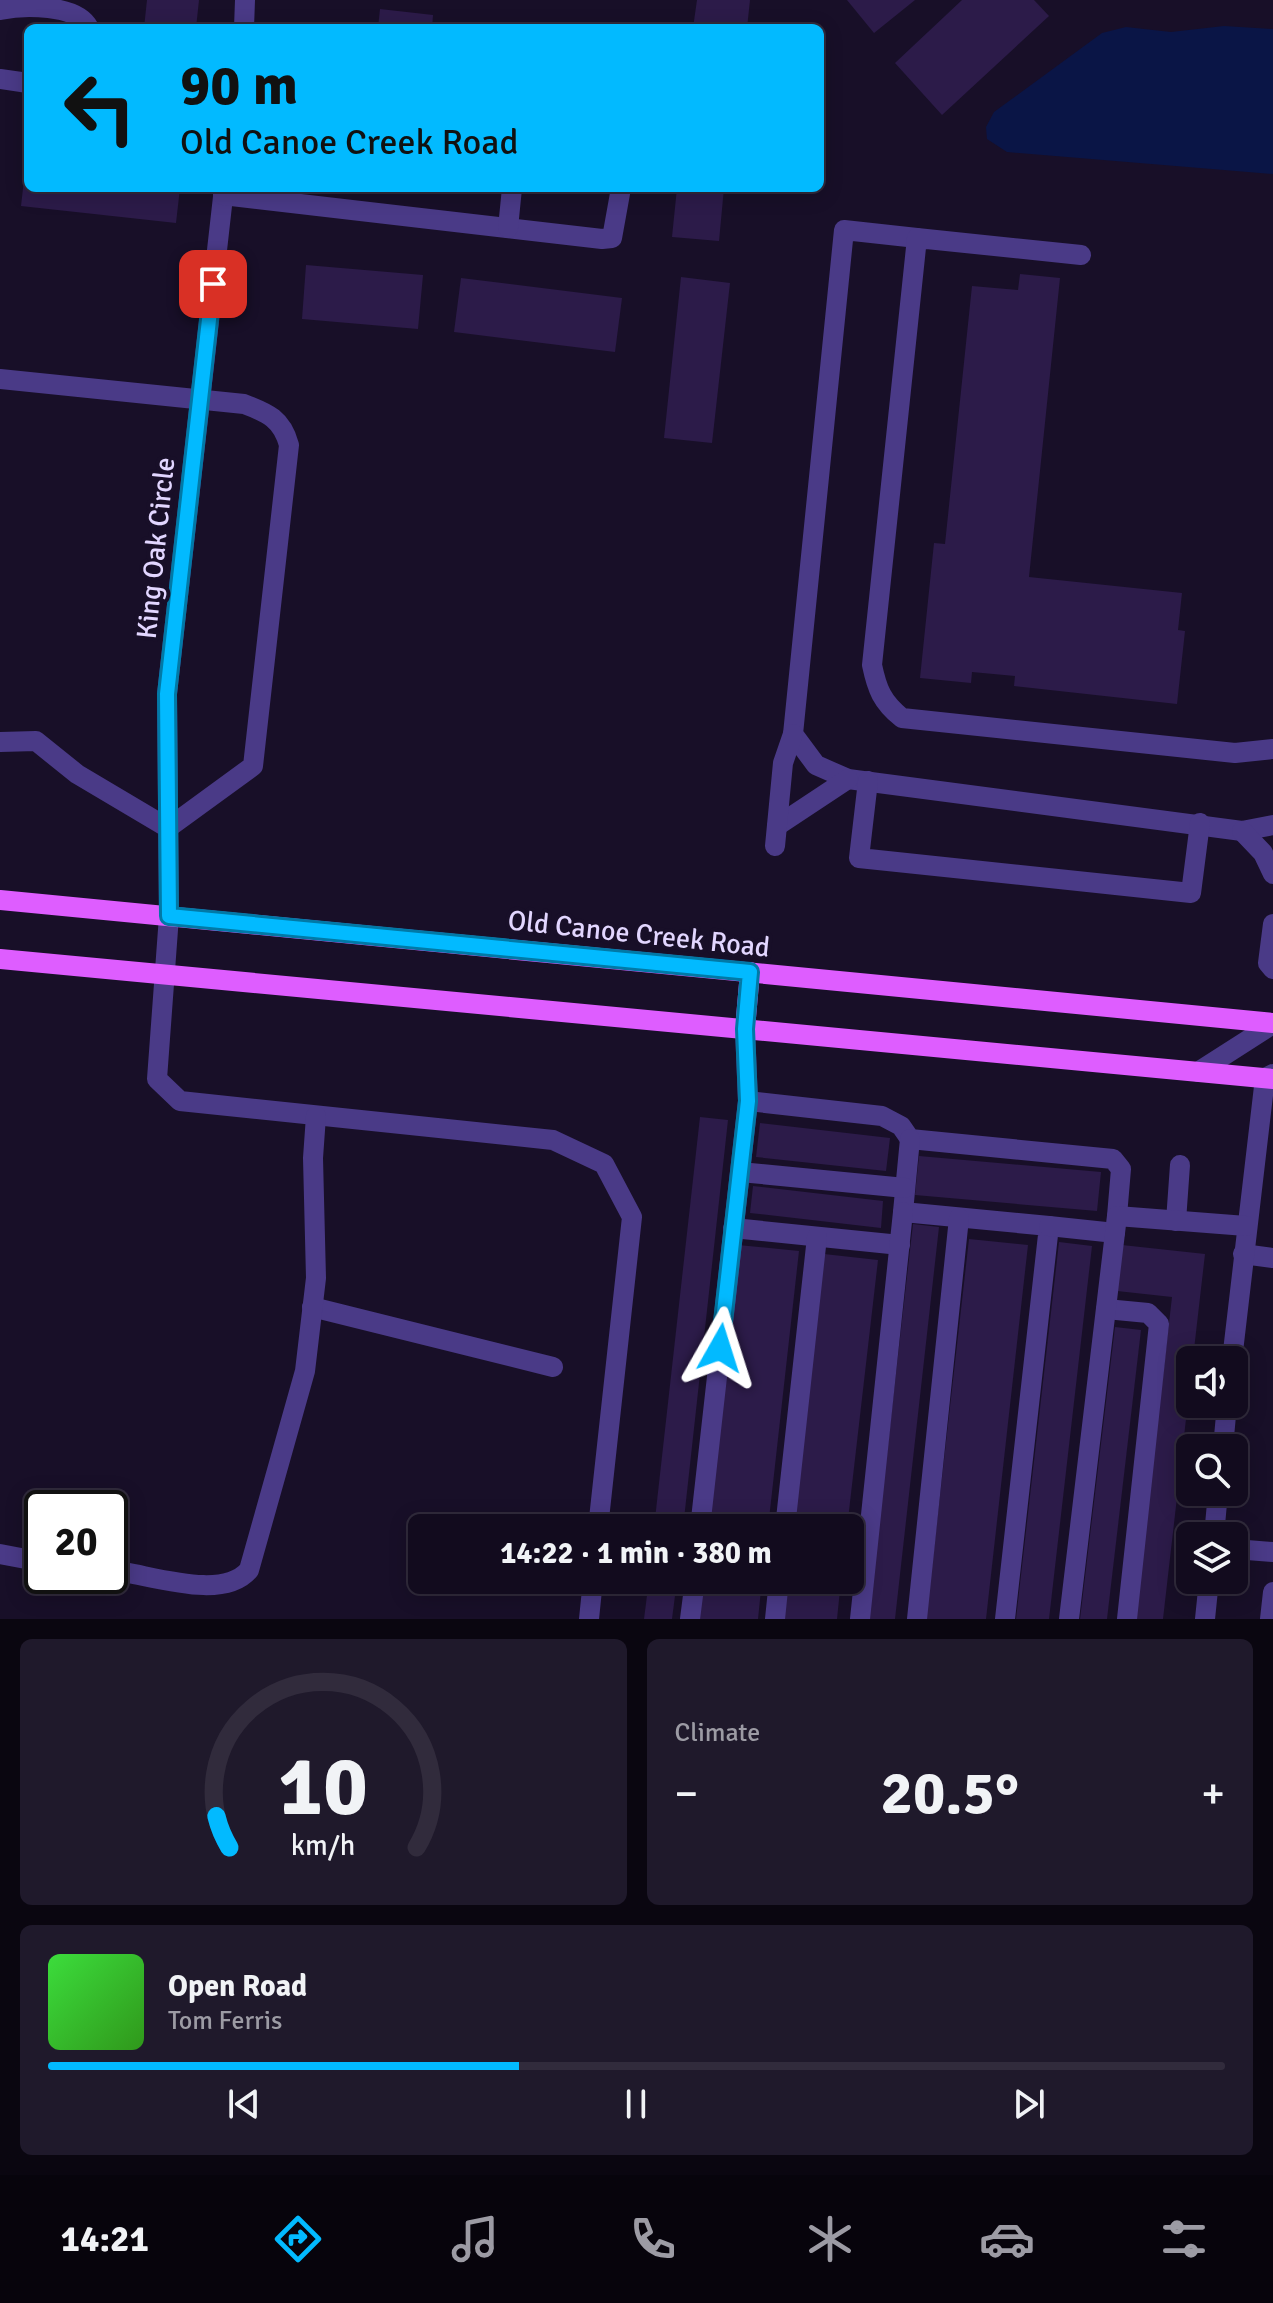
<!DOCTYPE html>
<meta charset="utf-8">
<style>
:root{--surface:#120b1e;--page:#1f192b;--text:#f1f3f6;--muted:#9c9ba4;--line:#312b3c;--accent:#02baff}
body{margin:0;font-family:Signika,sans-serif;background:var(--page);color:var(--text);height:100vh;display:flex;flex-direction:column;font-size:30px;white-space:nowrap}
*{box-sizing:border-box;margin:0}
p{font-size:26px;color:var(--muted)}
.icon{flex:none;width:44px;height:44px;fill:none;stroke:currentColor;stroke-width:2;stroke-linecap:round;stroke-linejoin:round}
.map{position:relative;height:1619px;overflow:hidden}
.panel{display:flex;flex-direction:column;gap:20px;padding:20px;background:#0a0610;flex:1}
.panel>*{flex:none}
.banner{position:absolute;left:24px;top:24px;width:800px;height:168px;border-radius:12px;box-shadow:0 4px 20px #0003,0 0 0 2px var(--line);background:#02baff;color:#111;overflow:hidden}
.fabs{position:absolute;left:1176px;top:1346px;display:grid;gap:16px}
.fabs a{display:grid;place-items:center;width:72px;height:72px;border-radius:12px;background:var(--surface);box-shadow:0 4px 20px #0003,0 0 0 2px var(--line);font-size:40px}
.speed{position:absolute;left:24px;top:1490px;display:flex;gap:16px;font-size:40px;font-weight:700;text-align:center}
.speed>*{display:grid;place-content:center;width:104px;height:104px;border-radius:50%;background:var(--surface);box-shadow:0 4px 20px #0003,0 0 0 2px var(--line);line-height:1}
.speed .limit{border:4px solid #111;border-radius:12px;background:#fff;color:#111}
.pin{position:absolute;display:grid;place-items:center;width:68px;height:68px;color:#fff;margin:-34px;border-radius:16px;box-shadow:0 4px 12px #0006}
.me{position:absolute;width:88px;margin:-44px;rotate:6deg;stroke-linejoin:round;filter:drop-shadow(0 0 6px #0008)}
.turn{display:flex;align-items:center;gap:28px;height:168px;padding:0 24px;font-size:36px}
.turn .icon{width:104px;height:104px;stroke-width:2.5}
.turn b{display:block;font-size:56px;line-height:68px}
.big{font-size:60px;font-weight:700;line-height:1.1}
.panel .tile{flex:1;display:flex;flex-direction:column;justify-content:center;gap:12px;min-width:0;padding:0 28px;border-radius:12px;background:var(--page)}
.panel .dial{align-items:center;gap:0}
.dial svg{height:208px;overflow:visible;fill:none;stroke:var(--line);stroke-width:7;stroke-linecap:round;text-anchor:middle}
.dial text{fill:var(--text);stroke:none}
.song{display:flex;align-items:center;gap:24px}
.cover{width:96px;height:96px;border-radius:12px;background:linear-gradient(135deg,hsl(120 70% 55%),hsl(110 70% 35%))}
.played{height:8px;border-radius:4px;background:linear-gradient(90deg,var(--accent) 40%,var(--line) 40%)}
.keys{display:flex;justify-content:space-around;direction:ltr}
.heat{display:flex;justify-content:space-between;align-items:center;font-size:44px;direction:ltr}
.panel .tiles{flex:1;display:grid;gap:20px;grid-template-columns:1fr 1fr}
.tile:last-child{grid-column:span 2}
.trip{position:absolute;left:408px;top:1514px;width:456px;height:80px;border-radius:12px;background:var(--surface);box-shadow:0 4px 20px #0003,0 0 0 2px var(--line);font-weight:700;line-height:80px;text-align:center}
.menu{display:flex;height:128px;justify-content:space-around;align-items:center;background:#07040c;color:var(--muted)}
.menu .icon{width:56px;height:56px}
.menu .active{color:var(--accent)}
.menu b{font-size:36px;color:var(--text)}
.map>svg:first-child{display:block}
.water{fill:#0a1546}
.building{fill:#2c1b49}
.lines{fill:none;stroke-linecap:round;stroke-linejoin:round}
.minor{stroke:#4a3a87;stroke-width:20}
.major{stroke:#de5dff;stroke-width:20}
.route-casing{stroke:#0179a6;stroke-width:20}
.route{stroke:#02baff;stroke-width:14}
.labels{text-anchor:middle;stroke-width:8;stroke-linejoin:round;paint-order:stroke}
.street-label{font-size:28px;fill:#e2d6ff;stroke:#180f28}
</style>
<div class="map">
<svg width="1273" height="1619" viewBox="0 0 1273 1619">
<rect width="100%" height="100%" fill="#180f28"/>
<!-- water -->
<polygon class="water" points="1224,26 1273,29 1273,174 1007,152 987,139 986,127 994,112 1102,33 1126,27 1171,32"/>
<!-- building -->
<g class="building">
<polygon points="147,0 199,0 196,28 144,28"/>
<polygon points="697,0 750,0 747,28 693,28"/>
<polygon points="847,0 915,0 874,33"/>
<polygon points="962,0 1034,0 1049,16 942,115 895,63"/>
<polygon points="380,9 433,15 432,28 378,28"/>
<polygon points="26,162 28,188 180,188 176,223 21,206"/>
<polygon points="677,188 724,188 719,241 672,237"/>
<polygon points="306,265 423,275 418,329 302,319"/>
<polygon points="1020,274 1060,278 1029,577 1182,593 1178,630 1185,631 1177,704 1014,686 1015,676 972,672 971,683 920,678 934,543 945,544 972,286 1018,290"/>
<polygon points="681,277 730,283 712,443 664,438"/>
<polygon points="461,278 622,298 615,352 454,332"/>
<polygon points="700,1117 728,1120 683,1528 654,1528"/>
<polygon points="760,1123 890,1138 886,1171 756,1157"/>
<polygon points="919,1156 1101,1172 1097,1211 915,1195"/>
<polygon points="753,1186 883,1201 881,1228 750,1213"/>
<polygon points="913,1224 939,1227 895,1619 868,1619"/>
<polygon points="969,1239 1028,1245 986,1619 926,1619"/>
<polygon points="1059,1242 1092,1246 1049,1619 1016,1619"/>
<polygon points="738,1245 799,1251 768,1528 707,1528"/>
<polygon points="1122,1245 1205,1254 1163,1619 1135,1619 1172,1297 1117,1291"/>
<polygon points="824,1254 878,1260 847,1528 793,1528"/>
<polygon points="1115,1327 1141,1330 1107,1619 1080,1619"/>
<polygon points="649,1580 677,1580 672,1619 644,1619"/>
<polygon points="701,1580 762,1580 758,1619 697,1619"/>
<polygon points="787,1580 841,1580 837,1619 782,1619"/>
</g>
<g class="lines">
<!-- minor -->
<g class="minor">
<path d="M0 10C23 5 77 4 89 28"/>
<polyline points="244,28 245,0"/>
<polyline points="0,79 28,83"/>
<polyline points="224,188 167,694 169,916 157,1079 180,1101 553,1140 604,1164 632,1217 598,1528"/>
<polyline points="223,195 602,239 612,238 621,188"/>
<polyline points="508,228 512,188"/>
<polyline points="917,238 844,230 793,734 816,765 848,779 1242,831 1273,825"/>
<path d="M1081 255 917 238 872 665C877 689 882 702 902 718L1235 753 1273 749"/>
<path d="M0 379 244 404C268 413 282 419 289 445L253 766 168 828 77 774 36 741 0 742"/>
<polyline points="868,781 859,858 1191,893 1200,823"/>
<polyline points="777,826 848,779"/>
<polyline points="1242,831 1263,853 1273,874"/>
<polyline points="775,846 783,763 793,734"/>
<polyline points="1273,924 1268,963 1273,969"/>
<polyline points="1198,1072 1273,1024"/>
<polyline points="748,1101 882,1116 901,1126 910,1139 1113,1159 1121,1169 1117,1216"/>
<polyline points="910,1139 903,1212 1049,1226 1005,1619"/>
<polyline points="740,1172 905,1188"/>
<polyline points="1176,1221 1180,1165"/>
<polyline points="1049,1226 1115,1233"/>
<polyline points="733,1228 900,1245"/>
<polyline points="1243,1254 1273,1258"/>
<polyline points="312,1307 553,1367"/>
<polyline points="1106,1309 1148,1313 1159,1324 1127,1619"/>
<polyline points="1232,1360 1265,1078 1273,1074"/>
<polyline points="1223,1448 1227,1404"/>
<polyline points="700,1528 748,1101 745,1029"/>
<polyline points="785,1528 817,1237"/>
<polyline points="1214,1536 1218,1492"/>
<polyline points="1234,1549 1273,1552"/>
<polyline points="0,1554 42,1562"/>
<path d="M110 1570C149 1574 222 1602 249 1570L305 1371 316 1278 313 1158 316 1116"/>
<polyline points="589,1619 593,1580"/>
<polyline points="690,1619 695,1580"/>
<polyline points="775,1619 779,1580"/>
<polyline points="860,1619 903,1212"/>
<polyline points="917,1619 959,1218"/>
<polyline points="1069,1619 1117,1216 1246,1226"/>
<polyline points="1205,1619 1209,1580"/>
<polyline points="1270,1619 1273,1592"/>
</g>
<!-- major -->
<g class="major">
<polyline points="0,900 1273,1023"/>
<polyline points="0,959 1273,1079"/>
<polyline points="745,1029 750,972"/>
</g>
</g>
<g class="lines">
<!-- route casing -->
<g class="route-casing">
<polyline id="route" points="213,284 167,694 169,916 750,972 745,1029 748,1101 720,1348"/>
</g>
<!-- route -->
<use href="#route" class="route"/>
</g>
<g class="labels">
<!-- street labels -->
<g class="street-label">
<text transform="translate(155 548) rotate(-84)" y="10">King Oak Circle</text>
<text transform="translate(639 933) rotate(6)" y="10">Old Canoe Creek Road</text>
</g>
</g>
</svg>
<div class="fabs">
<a><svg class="icon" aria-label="sound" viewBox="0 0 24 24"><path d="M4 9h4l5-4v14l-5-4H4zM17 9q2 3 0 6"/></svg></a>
<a><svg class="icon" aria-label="search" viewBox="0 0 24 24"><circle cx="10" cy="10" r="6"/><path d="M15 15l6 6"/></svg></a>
<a><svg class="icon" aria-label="layers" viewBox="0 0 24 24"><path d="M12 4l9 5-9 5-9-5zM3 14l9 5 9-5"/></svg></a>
</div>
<div class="speed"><div class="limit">20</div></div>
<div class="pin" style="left:213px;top:284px;background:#d93025"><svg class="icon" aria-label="arrive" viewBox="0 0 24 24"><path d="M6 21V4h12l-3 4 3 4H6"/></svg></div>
<svg class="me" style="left:720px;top:1348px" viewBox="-20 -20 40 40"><path d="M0-17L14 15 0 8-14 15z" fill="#02baff" stroke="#fff" stroke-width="4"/></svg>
<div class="trip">14:22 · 1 min · 380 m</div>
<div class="banner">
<div class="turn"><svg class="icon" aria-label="left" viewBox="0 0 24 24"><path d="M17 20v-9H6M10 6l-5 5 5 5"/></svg><div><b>90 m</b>Old Canoe Creek Road</div></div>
</div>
</div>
<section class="panel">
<div class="tiles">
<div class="tile dial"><svg viewBox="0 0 100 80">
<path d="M14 69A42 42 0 1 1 86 69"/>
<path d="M14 69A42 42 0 0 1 9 57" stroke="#02baff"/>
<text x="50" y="56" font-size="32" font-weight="700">10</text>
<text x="50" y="72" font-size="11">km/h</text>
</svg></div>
<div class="tile"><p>Climate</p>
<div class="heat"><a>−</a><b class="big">20.5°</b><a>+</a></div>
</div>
<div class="tile">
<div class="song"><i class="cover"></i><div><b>Open Road</b><p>Tom Ferris</p></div></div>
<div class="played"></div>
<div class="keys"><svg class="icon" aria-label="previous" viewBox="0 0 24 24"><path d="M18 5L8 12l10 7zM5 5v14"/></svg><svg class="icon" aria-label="pause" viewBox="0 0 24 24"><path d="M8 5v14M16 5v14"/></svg><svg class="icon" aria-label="next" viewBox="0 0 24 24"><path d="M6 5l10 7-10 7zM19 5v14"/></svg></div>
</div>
</div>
</section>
<nav class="menu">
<b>14:21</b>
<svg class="icon active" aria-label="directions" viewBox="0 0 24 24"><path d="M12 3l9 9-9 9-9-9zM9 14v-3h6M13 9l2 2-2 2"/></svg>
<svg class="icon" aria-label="music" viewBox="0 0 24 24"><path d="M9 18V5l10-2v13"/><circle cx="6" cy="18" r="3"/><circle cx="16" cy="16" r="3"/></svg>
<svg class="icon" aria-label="phone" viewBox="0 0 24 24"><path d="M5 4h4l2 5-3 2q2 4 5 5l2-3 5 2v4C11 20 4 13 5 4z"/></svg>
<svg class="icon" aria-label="climate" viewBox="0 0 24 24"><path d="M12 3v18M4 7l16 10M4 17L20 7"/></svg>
<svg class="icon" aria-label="car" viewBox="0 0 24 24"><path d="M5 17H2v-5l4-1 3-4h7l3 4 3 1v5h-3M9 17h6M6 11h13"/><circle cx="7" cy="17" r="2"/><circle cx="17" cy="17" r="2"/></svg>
<svg class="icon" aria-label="filters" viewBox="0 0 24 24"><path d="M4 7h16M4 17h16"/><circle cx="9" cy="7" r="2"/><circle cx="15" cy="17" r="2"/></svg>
</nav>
